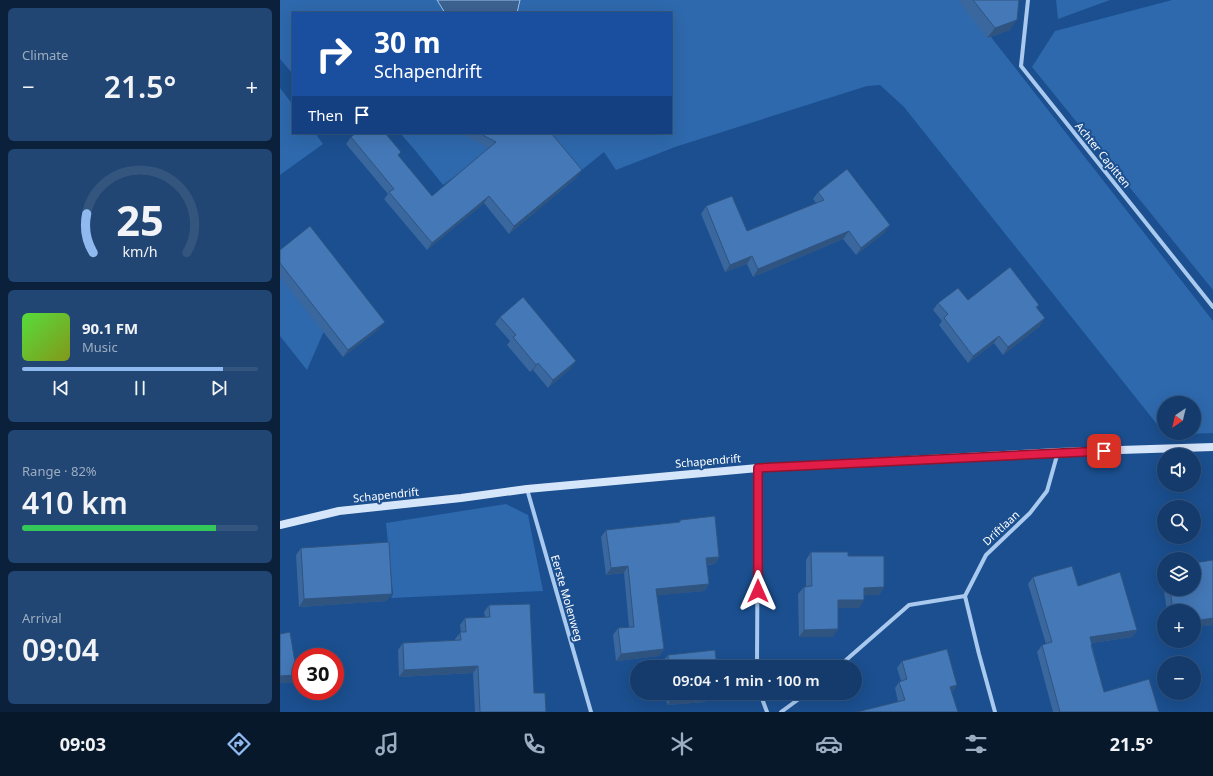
<!DOCTYPE html>
<meta charset="utf-8">
<style>
:root{--surface:#143b6b;--page:#214673;--text:#f1f3f6;--muted:#9dadc1;--line:#33557e;--accent:#90b9f0}
body{margin:0;font-family:"Noto Sans",sans-serif;background:var(--page);color:var(--text);height:100vh;display:flex;flex-direction:column;font-size:15px;white-space:nowrap}
*{box-sizing:border-box;margin:0}
p{font-size:13px;color:var(--muted)}
.icon{flex:none;width:22px;height:22px;fill:none;stroke:currentColor;stroke-width:2;stroke-linecap:round;stroke-linejoin:round}
.map{position:relative;flex:1;overflow:hidden}
.drawer{display:flex;flex-direction:column;gap:8px;padding:8px;background:#0b203b;width:280px}
.drawer>*{flex:none}
.hud{position:absolute;left:12px;top:12px;width:380px;height:122px;border-radius:0px;box-shadow:0 4px 16px #0002,0 0 0 1px var(--line);background:#1a4fa0;color:#fff;overflow:hidden}
.needle{width:26px;rotate:215deg}
.buttons{position:absolute;left:877px;top:396px;display:grid;gap:8px}
.buttons a{display:grid;place-items:center;width:44px;height:44px;border-radius:50%;background:var(--surface);box-shadow:0 4px 16px #0002,0 0 0 1px var(--line);font-size:20px}
.speed{position:absolute;left:12px;top:648px;display:flex;gap:8px;font-size:20px;font-weight:700;text-align:center}
.speed>*{display:grid;place-content:center;width:52px;height:52px;border-radius:50%;background:var(--surface);box-shadow:0 4px 16px #0002,0 0 0 1px var(--line);line-height:1}
.speed .limit{border:6px solid #d22;background:#fff;color:#111}
.pin{position:absolute;display:grid;place-items:center;width:34px;height:34px;color:#fff;margin:-17px;border-radius:8px;box-shadow:0 2px 6px #0006}
.me{position:absolute;width:44px;margin:-22px;rotate:0deg;stroke-linejoin:round;filter:drop-shadow(0 0 3px #0008)}
.turn{display:flex;align-items:center;gap:14px;height:84px;padding:0 16px;font-size:18px}
.turn .icon{width:52px;height:52px;stroke-width:2.5}
.turn b{display:block;font-size:28px;line-height:34px}
.then{display:flex;align-items:center;height:38px;padding:0 16px;background:#0003;gap:8px;font-size:15px}
.big{font-size:30px;font-weight:600;line-height:1.1}
.drawer .tile{flex:1;display:flex;flex-direction:column;justify-content:center;gap:6px;min-width:0;padding:0 14px;border-radius:6px;background:var(--page)}
.drawer .dial{align-items:center;gap:0}
.dial svg{height:104px;overflow:visible;fill:none;stroke:var(--line);stroke-width:7;stroke-linecap:round;text-anchor:middle}
.dial text{fill:var(--text);stroke:none}
.song{display:flex;align-items:center;gap:12px}
.cover{width:48px;height:48px;border-radius:6px;background:linear-gradient(135deg,hsl(110 70% 55%),hsl(70 70% 35%))}
.played{height:4px;border-radius:2px;background:linear-gradient(90deg,var(--accent) 85%,var(--line) 85%)}
.keys{display:flex;justify-content:space-around;direction:ltr}
.heat{display:flex;justify-content:space-between;align-items:center;font-size:22px;direction:ltr}
.charge{height:6px;border-radius:3px;background:linear-gradient(90deg,#34c759 82%,var(--line) 0)}
.trip{position:absolute;left:350px;top:660px;width:232px;height:40px;border-radius:20px;background:var(--surface);box-shadow:0 4px 16px #0002,0 0 0 1px var(--line);font-weight:600;line-height:40px;text-align:center}
.tabs{display:flex;height:64px;justify-content:space-around;align-items:center;background:#08182b;color:var(--muted)}
.tabs .icon{width:28px;height:28px}
.tabs .active{color:var(--accent)}
.tabs b{font-size:18px;color:var(--text)}
main{display:flex;flex:1;min-height:0}
.map>svg:first-child{display:block}
.green{fill:#2e69ad}
.water{fill:#3c6290;stroke:#9cc4f0}
.lines{fill:none;stroke-linecap:round;stroke-linejoin:round}
.street{stroke:#a9c9ee;stroke-width:4}
.secondary{stroke:#d6e6fa;stroke-width:8}
.wall{fill:#3a679d}
.shaded-wall{fill:#305480}
.building{fill:#4478b7;stroke:#305480}
.route-casing{stroke:#92132f;stroke-width:10}
.route{stroke:#e11d48;stroke-width:7}
.labels{text-anchor:middle;stroke-width:4;stroke-linejoin:round;paint-order:stroke}
.street-label{font-size:11px;fill:#fff;stroke:#1b4f8f}
</style>
<main>
<section class="drawer">
<div class="tile"><p>Climate</p>
<div class="heat"><a>−</a><b class="big">21.5°</b><a>+</a></div>
</div>
<div class="tile dial"><svg viewBox="0 0 100 80">
<path d="M14 69A42 42 0 1 1 86 69"/>
<path d="M14 69A42 42 0 0 1 9 39" stroke="#90b9f0"/>
<text x="50" y="56" font-size="32" font-weight="700">25</text>
<text x="50" y="72" font-size="11">km/h</text>
</svg></div>
<div class="tile">
<div class="song"><i class="cover"></i><div><b>90.1 FM</b><p>Music</p></div></div>
<div class="played"></div>
<div class="keys"><svg class="icon" aria-label="previous" viewBox="0 0 24 24"><path d="M18 5L8 12l10 7zM5 5v14"/></svg><svg class="icon" aria-label="pause" viewBox="0 0 24 24"><path d="M8 5v14M16 5v14"/></svg><svg class="icon" aria-label="next" viewBox="0 0 24 24"><path d="M6 5l10 7-10 7zM19 5v14"/></svg></div>
</div>
<div class="tile"><p>Range · 82%</p><b class="big">410 km</b><div class="charge"></div></div>
<div class="tile"><p>Arrival</p><b class="big">09:04</b></div>
</section>
<div class="map">
<svg width="933" height="712" viewBox="0 0 933 712">
<rect width="100%" height="100%" fill="#1b4f8f"/>
<!-- green -->
<g class="green">
<polygon points="0,0 157,0 165,13 13,13 13,74 0,59"/>
<polygon points="240,0 682,0 933,321 933,433 886,435 884,433 914,433 914,403 884,403 884,433 624,107 600,85 587,86 395,147 336,170 324,152 250,212 205,154 163,185 134,149 120,133 391,133 391,13 237,13"/>
<polygon points="776,0 830,0 778,19"/>
<polygon points="892,0 933,0 933,290 752,67 775,31"/>
<polygon points="0,88 13,105 13,133 35,133 43,144 0,175"/>
<polygon points="0,261 44,331 27,370 0,336"/>
<polygon points="226,504 248,515 263,591 111,598 113,594 106,523"/>
</g>
<!-- water -->
<polygon class="water" points="157,0 240,0 237,13 165,13"/>
<g class="lines">
<!-- street -->
<g class="street">
<polyline points="748,0 741,66 933,307"/>
<polyline points="247,489 311,712"/>
<polyline points="477,667 478,468"/>
<polyline points="558,667 629,605 685,596"/>
<polyline points="480,693 487,712"/>
<polyline points="501,712 527,693"/>
<polyline points="715,712 699,654 685,596 706,555 750,513 767,491 778,452"/>
</g>
<!-- secondary -->
<polyline class="secondary" points="0,525 59,511 181,498 247,489 478,468 778,452 933,447"/>
</g>
<!-- wall -->
<g class="wall">
<polygon points="678,0 739,0 730,30 707,38"/>
<polygon points="181,133 271,133 297,177 229,234 204,203 147,250 104,199 108,194 66,144 71,137 121,152 118,156 152,196 209,148"/>
<polygon points="538,192 605,232 576,255 563,239 473,277 467,264 445,272 421,214 426,206 467,231 536,203 533,199"/>
<polygon points="0,250 99,329 63,357 0,277"/>
<polygon points="688,300 759,305 757,308 760,326 723,355 714,343 688,363 659,325 662,321 653,310 658,303"/>
<polygon points="220,317 291,368 268,388 253,370 250,372 227,345 230,341 215,324"/>
<polygon points="400,520 439,557 435,564 427,565 429,584 424,591 377,595 384,649 379,656 336,661 333,635 338,628 349,627 344,573 326,575 321,537 326,530 399,522"/>
<polygon points="21,548 107,601 19,607 16,555"/>
<polygon points="531,552 568,556 604,587 599,595 584,595 579,608 558,608 553,637 519,637 518,594 524,587 526,587 526,560"/>
<polygon points="884,575 884,589 914,589 933,625 914,627 914,611 887,611 882,578"/>
<polygon points="753,577 798,586 857,630 852,637 812,643 812,646 824,692 879,712 773,712 757,652 762,645 766,644 748,584"/>
<polygon points="209,605 254,693 266,712 195,712 193,673 119,677 118,650 123,643 175,640 175,639 181,632 180,625 185,618 205,617 204,612"/>
<polygon points="388,655 437,667 383,667 382,662"/>
<polygon points="622,661 677,685 672,692 618,702 615,688 619,682 621,681 617,668"/>
<polygon points="386,693 430,693 425,702 387,705"/>
</g>
<!-- shaded-wall -->
<g class="shaded-wall">
<polygon points="737,20 730,30 707,38 715,28"/>
<polygon points="302,170 297,177 229,234 234,226"/>
<polygon points="209,196 204,203 147,250 152,243"/>
<polygon points="610,225 605,232 576,255 581,248"/>
<polygon points="569,231 563,239 473,277 478,269"/>
<polygon points="472,256 467,264 445,272 450,265"/>
<polygon points="765,318 760,326 723,355 728,347"/>
<polygon points="105,322 99,329 63,357 68,350"/>
<polygon points="719,336 714,343 688,363 693,356"/>
<polygon points="296,361 291,368 268,388 273,380"/>
<polygon points="258,363 253,370 250,372 256,365"/>
<polygon points="439,557 435,564 422,565 426,558"/>
<polygon points="348,566 344,573 326,575 331,568"/>
<polygon points="429,584 424,591 372,596 376,589"/>
<polygon points="604,587 599,595 579,595 584,588"/>
<polygon points="112,594 107,601 19,607 24,599"/>
<polygon points="558,600 584,600 579,608 553,608"/>
<polygon points="933,618 933,625 914,627 914,621"/>
<polygon points="558,629 553,637 519,637 524,630"/>
<polygon points="857,630 852,637 805,644 810,637"/>
<polygon points="384,649 379,656 336,661 341,654"/>
<polygon points="198,666 193,673 119,677 124,670"/>
<polygon points="17,675 12,683 0,683 0,676"/>
<polygon points="677,685 672,692 670,687"/>
<polygon points="430,694 425,702 387,705 392,698"/>
</g>
<!-- building -->
<g class="building">
<polygon points="693,0 739,0 737,20 715,28"/>
<polygon points="76,133 105,133 121,152 118,155 152,196 216,142 199,133 271,133 302,170 234,226 209,196 152,243 109,192 114,189 71,137"/>
<polygon points="567,169 610,225 581,248 569,231 478,269 472,256 450,265 426,206 452,196 467,231 544,200 538,192"/>
<polygon points="30,226 105,322 68,350 0,263 0,250"/>
<polygon points="730,267 759,305 756,307 765,318 728,347 719,336 693,356 664,318 668,314 658,303 678,288 688,300"/>
<polygon points="243,297 296,361 273,380 258,363 256,365 233,337 236,335 220,317"/>
<polygon points="435,516 439,557 426,558 429,584 376,589 384,649 341,654 338,628 354,627 348,566 331,568 326,530 400,522 400,520"/>
<polygon points="109,542 112,594 24,599 21,548"/>
<polygon points="531,552 568,552 568,556 604,556 604,587 584,588 584,600 558,600 558,629 524,630 524,587 532,586"/>
<polygon points="933,560 933,618 914,621 914,611 893,611 890,589 914,589 914,563"/>
<polygon points="792,566 798,586 840,572 857,630 810,637 812,645 811,645 824,692 869,679 879,712 780,712 762,645 772,642 753,577"/>
<polygon points="250,604 254,693 265,693 266,712 200,712 198,666 124,670 123,643 181,640 180,632 186,632 185,618 210,617 209,605"/>
<polygon points="10,632 17,675 0,676 0,634"/>
<polygon points="667,649 677,685 670,687 678,712 577,712 625,700 619,682 627,679 622,661"/>
<polygon points="435,650 437,667 389,667 388,655"/>
<polygon points="392,693 430,693 430,694 392,698"/>
</g>
<g class="lines">
<!-- route casing -->
<g class="route-casing">
<polyline id="route" points="478,591 478,468 824,451"/>
</g>
<!-- route -->
<use href="#route" class="route"/>
</g>
<g class="labels">
<!-- street labels -->
<g class="street-label">
<text transform="translate(823 155) rotate(51)" y="4">Achter Capitten</text>
<text transform="translate(428 461) rotate(-5)" y="4">Schapendrift</text>
<text transform="translate(106 495) rotate(-6)" y="4">Schapendrift</text>
<text transform="translate(721 528) rotate(-43)" y="4">Driftlaan</text>
<text transform="translate(287 598) rotate(74)" y="4">Eerste Molenweg</text>
</g>
</g>
</svg>
<div class="buttons">
<a><svg class="needle" viewBox="-14 -14 28 28"><path d="M0-13l5 13h-10z" fill="#e53935"/><path d="M0 13l5-13h-10z" fill="#9dadc1"/></svg></a>
<a><svg class="icon" aria-label="sound" viewBox="0 0 24 24"><path d="M4 9h4l5-4v14l-5-4H4zM17 9q2 3 0 6"/></svg></a>
<a><svg class="icon" aria-label="search" viewBox="0 0 24 24"><circle cx="10" cy="10" r="6"/><path d="M15 15l6 6"/></svg></a>
<a><svg class="icon" aria-label="layers" viewBox="0 0 24 24"><path d="M12 4l9 5-9 5-9-5zM3 14l9 5 9-5"/></svg></a>
<a>+</a>
<a>−</a>
</div>
<div class="speed"><div class="limit">30</div></div>
<div class="pin" style="left:824px;top:451px;background:#d93025"><svg class="icon" aria-label="arrive" viewBox="0 0 24 24"><path d="M6 21V4h12l-3 4 3 4H6"/></svg></div>
<svg class="me" style="left:478px;top:591px" viewBox="-20 -20 40 40"><path d="M0-17L14 15 0 8-14 15z" fill="#e11d48" stroke="#fff" stroke-width="4"/></svg>
<div class="trip">09:04 · 1 min · 100 m</div>
<div class="hud">
<div class="turn"><svg class="icon" aria-label="right" viewBox="0 0 24 24"><path d="M7 20v-9h11M14 6l5 5-5 5"/></svg><div><b>30 m</b>Schapendrift</div></div>
<div class="then">Then<svg class="icon" aria-label="arrive" viewBox="0 0 24 24"><path d="M6 21V4h12l-3 4 3 4H6"/></svg></div>
</div>
</div>
</main>
<nav class="tabs">
<b>09:03</b>
<svg class="icon active" aria-label="directions" viewBox="0 0 24 24"><path d="M12 3l9 9-9 9-9-9zM9 14v-3h6M13 9l2 2-2 2"/></svg>
<svg class="icon" aria-label="music" viewBox="0 0 24 24"><path d="M9 18V5l10-2v13"/><circle cx="6" cy="18" r="3"/><circle cx="16" cy="16" r="3"/></svg>
<svg class="icon" aria-label="phone" viewBox="0 0 24 24"><path d="M5 4h4l2 5-3 2q2 4 5 5l2-3 5 2v4C11 20 4 13 5 4z"/></svg>
<svg class="icon" aria-label="climate" viewBox="0 0 24 24"><path d="M12 3v18M4 7l16 10M4 17L20 7"/></svg>
<svg class="icon" aria-label="car" viewBox="0 0 24 24"><path d="M5 17H2v-5l4-1 3-4h7l3 4 3 1v5h-3M9 17h6M6 11h13"/><circle cx="7" cy="17" r="2"/><circle cx="17" cy="17" r="2"/></svg>
<svg class="icon" aria-label="filters" viewBox="0 0 24 24"><path d="M4 7h16M4 17h16"/><circle cx="9" cy="7" r="2"/><circle cx="15" cy="17" r="2"/></svg>
<b>21.5°</b>
</nav>
